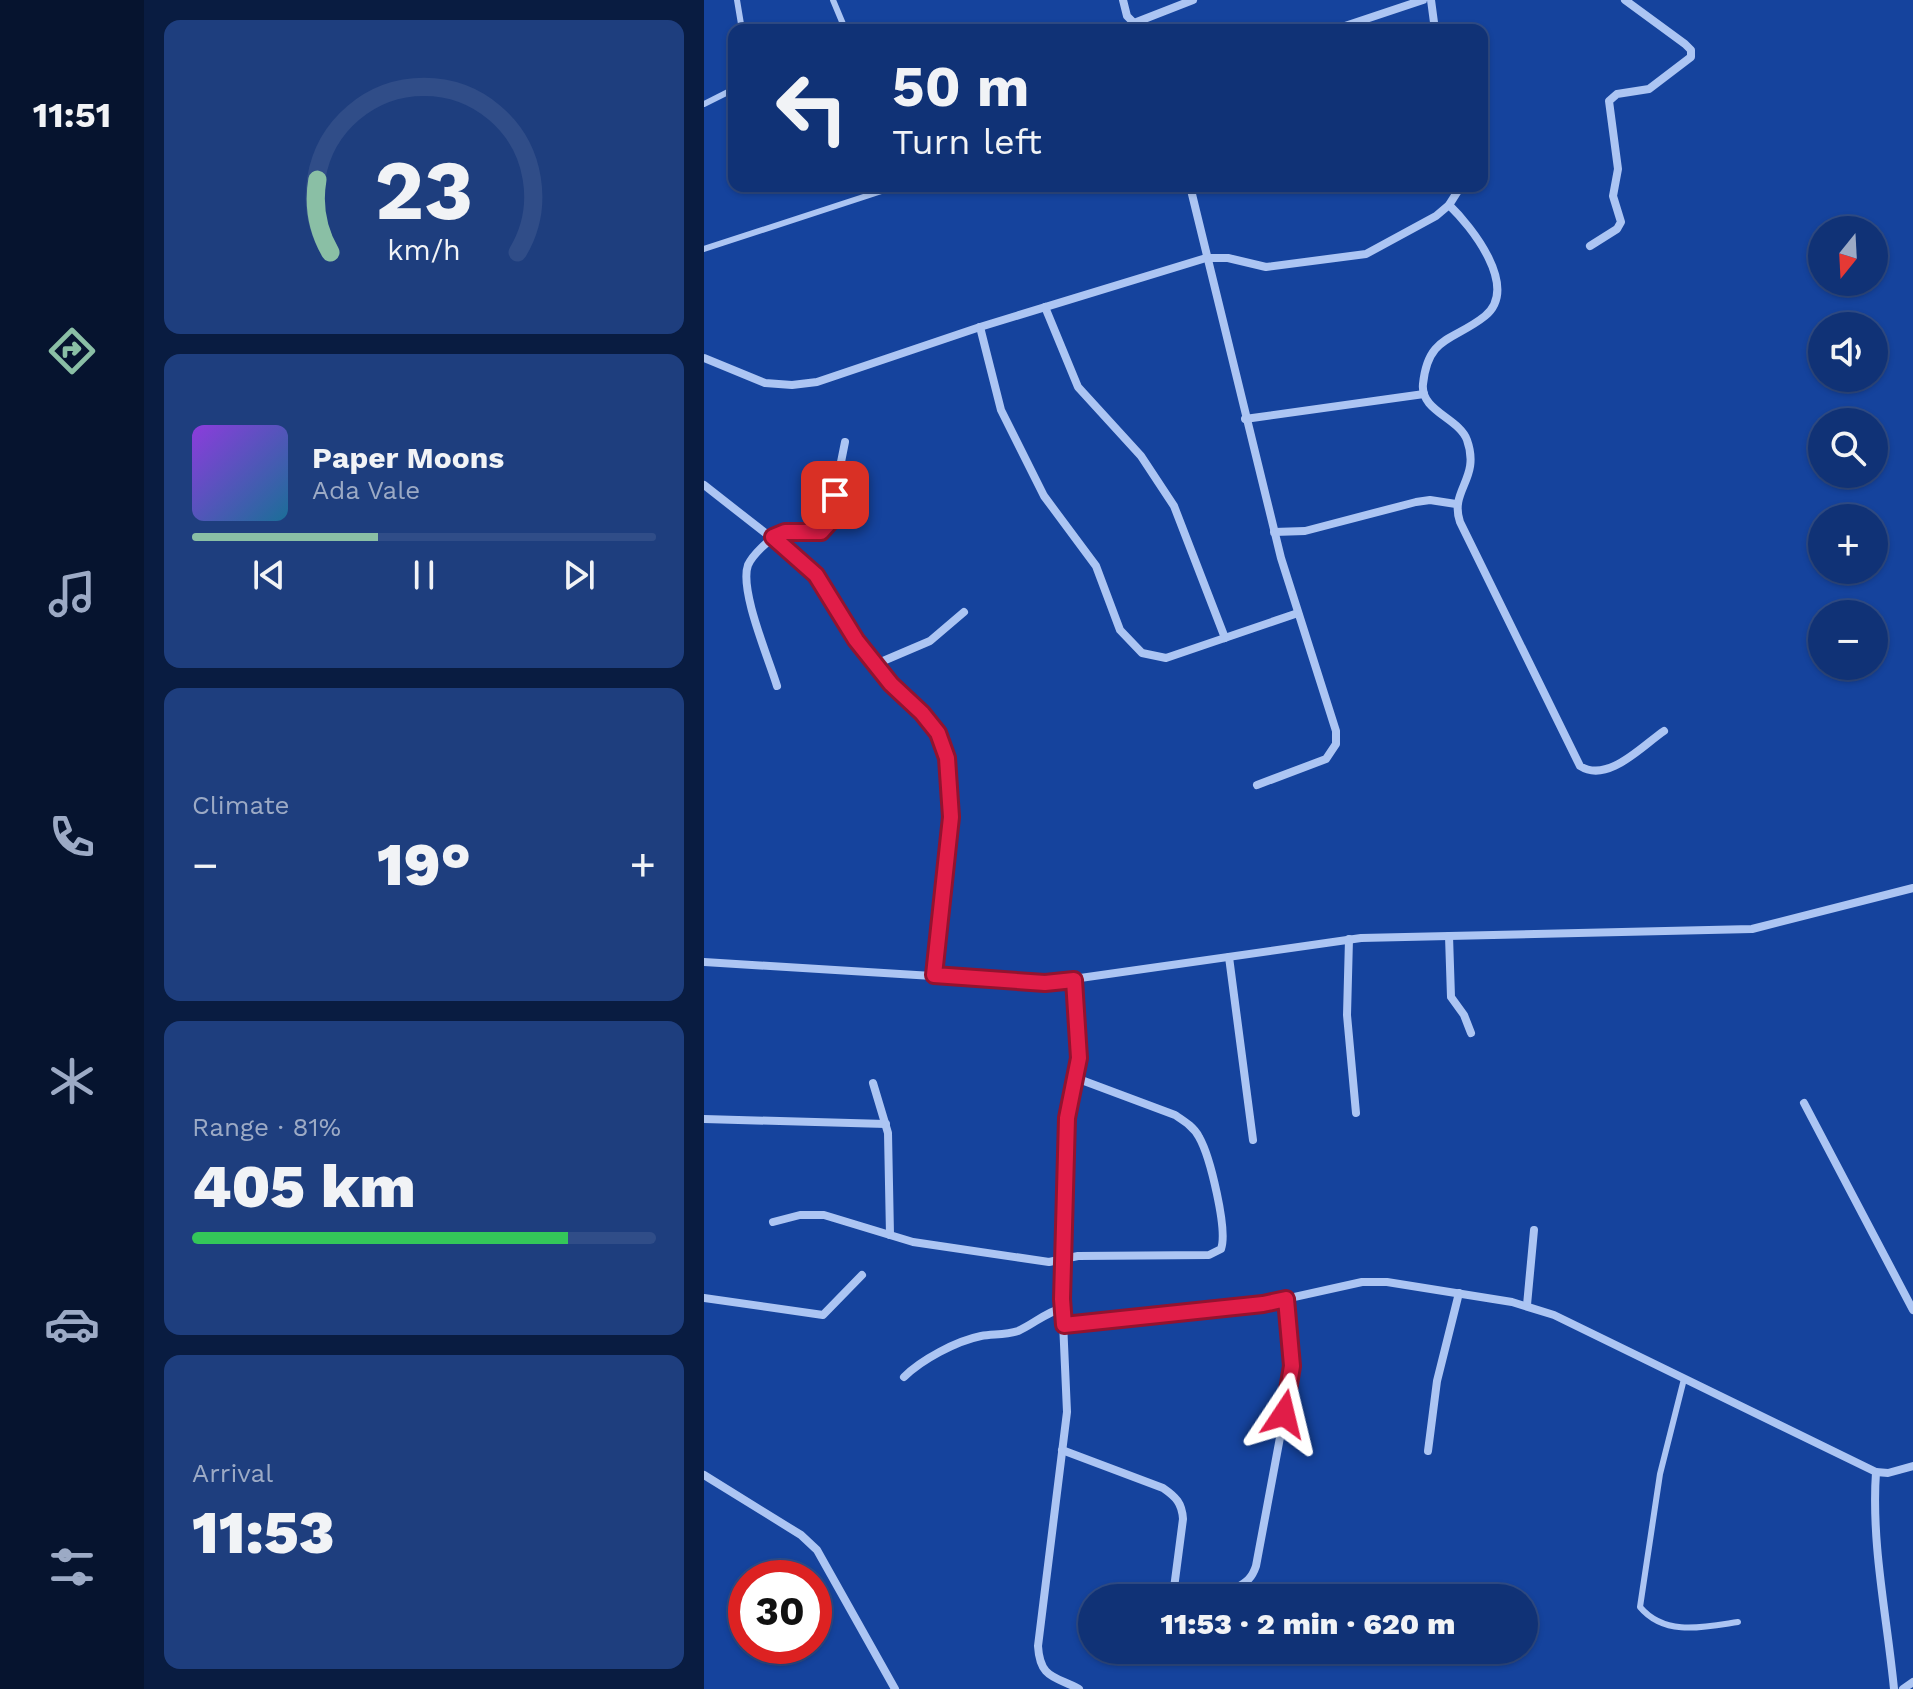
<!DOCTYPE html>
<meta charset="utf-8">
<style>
:root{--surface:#103276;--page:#1e3e7e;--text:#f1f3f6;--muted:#9caac5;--line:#304d88;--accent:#8abfa5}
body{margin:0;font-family:"Work Sans",sans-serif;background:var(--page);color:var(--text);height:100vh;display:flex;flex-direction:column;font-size:30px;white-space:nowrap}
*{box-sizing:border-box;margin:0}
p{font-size:26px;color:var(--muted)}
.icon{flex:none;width:44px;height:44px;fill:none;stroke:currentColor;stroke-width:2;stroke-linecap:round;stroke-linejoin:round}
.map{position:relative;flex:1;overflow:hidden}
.drawer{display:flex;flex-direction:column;gap:20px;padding:20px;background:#091c41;width:560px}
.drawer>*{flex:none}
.hud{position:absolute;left:24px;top:24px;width:760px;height:168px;border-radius:16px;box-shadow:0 2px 6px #0004,0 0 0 2px var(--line);background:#103276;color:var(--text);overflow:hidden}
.needle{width:52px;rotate:198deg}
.fabs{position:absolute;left:1104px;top:216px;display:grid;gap:16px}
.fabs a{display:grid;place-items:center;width:80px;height:80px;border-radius:50%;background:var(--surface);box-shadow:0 2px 6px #0004,0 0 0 2px var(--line);font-size:40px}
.speed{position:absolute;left:24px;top:1560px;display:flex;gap:16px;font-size:40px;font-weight:700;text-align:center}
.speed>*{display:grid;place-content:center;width:104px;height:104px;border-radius:50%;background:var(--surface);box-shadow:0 2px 6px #0004,0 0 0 2px var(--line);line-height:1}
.speed .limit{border:12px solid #d22;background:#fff;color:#111}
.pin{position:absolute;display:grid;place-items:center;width:68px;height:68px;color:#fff;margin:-34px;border-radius:16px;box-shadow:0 4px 12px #0006}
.me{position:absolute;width:88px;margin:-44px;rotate:10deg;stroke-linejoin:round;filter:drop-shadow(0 0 6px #0008)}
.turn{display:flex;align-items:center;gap:28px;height:168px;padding:0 32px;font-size:36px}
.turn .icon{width:104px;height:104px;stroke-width:2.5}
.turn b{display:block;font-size:56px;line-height:68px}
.big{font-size:60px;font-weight:800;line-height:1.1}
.drawer .widget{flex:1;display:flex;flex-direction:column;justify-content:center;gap:12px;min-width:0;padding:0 28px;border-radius:16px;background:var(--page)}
.drawer .dial{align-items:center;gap:0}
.dial svg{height:208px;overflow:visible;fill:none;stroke:var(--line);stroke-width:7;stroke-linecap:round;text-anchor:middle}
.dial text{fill:var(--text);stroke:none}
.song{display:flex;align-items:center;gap:24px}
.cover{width:96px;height:96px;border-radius:12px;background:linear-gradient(135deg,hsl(270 70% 55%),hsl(200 70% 35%))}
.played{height:8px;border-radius:4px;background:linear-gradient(90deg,var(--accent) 40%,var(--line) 40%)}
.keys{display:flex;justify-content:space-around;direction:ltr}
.heat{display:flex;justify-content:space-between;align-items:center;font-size:44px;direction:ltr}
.charge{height:12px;border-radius:6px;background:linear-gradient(90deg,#34c759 81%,var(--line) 0)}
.trip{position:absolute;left:374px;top:1584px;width:460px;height:80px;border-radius:40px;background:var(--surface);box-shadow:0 2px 6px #0004,0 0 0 2px var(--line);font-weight:800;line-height:80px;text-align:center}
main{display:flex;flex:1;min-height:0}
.menu{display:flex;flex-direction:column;width:144px;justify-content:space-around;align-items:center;background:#06142f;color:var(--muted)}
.menu .icon{width:56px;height:56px}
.menu .current{color:var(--accent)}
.menu b{font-size:36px;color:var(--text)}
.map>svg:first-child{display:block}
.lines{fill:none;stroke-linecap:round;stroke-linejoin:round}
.lane{stroke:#acc5f3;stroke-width:6}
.street{stroke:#acc5f3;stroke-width:8}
.route-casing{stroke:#92132f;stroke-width:20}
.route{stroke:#e11d48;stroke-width:14}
</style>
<main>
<nav class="menu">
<b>11:51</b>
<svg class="icon current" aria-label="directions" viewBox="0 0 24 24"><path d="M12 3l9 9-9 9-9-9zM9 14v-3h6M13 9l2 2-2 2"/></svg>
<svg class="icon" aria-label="music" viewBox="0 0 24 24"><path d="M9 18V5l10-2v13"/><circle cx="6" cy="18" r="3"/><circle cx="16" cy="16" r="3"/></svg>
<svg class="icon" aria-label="phone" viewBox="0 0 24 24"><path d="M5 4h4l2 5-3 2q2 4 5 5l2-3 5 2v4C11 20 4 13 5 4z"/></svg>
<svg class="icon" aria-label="climate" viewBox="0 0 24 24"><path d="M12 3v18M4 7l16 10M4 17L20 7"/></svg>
<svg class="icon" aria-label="car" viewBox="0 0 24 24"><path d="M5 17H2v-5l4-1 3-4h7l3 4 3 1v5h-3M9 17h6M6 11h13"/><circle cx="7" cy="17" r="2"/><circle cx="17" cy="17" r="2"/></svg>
<svg class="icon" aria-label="filters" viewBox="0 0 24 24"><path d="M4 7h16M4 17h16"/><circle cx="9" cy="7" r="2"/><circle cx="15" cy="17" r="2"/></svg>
</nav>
<section class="drawer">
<div class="widget dial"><svg viewBox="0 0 100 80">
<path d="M14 69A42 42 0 1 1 86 69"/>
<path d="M14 69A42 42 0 0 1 9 41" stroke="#8abfa5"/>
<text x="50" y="56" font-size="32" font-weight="700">23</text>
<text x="50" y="72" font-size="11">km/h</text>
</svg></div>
<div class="widget">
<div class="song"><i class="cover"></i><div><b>Paper Moons</b><p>Ada Vale</p></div></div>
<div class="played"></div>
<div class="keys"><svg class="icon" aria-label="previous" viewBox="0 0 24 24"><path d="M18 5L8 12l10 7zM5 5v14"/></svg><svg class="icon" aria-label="pause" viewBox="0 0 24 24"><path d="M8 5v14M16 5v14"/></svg><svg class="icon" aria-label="next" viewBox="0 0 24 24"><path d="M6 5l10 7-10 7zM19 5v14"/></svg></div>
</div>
<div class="widget"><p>Climate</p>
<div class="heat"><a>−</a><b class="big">19°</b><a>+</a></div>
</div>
<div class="widget"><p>Range · 81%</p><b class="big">405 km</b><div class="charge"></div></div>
<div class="widget"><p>Arrival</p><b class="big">11:53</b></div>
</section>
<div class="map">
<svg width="1209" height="1689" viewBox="0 0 1209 1689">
<rect width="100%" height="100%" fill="#15439d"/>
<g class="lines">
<!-- lane -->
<g class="lane">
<polyline points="33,0 38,30"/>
<polyline points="129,0 139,24"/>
<polyline points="0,104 30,89"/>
<polyline points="0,249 193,186"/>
<path d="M980 1379 956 1474 936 1607C961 1637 1001 1627 1034 1622"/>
</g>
<!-- street -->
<g class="street">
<polyline points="419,0 423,16 430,23 489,0"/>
<polyline points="727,0 731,30"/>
<polyline points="629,30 719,0"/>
<polyline points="486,186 577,558 632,731 632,744 622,759 553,785"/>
<path d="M745 205C767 226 816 287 781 316 750 341 724 335 719 384 716 411 755 418 763 440 777 479 745 490 756 522L876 766C904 784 939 745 960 731"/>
<polyline points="886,246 913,229 917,222 909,196 914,169 905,101 913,94 945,89 987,57 987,50 981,44 921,0"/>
<polyline points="341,307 374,387 437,456 470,506 521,638"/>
<polyline points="276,327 297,410 340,496 392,566 416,630 438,653 462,658 594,613"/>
<polyline points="0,358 61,383 88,385 113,382 276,327 502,258 524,258 562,267 662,254 732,216 745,205 757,186"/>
<polyline points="541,419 720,394"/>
<polyline points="0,485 101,564 112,575 152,640 187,684 218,713 234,733 243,758 247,817 230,975"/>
<polyline points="570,532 601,531 712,502 726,500 752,504"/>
<polyline points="172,664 226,641 260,612"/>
<path d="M73 686C65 659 35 590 44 565 49 554 64 541 74 534L110 533 124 527 141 442"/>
<polyline points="745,936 747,997 760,1015 767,1033"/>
<polyline points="645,939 643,1015 652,1113"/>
<polyline points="525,957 549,1140"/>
<polyline points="0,962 341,983 657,938 1048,929 1209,888"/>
<path d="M370 980 375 1058 363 1118 358 1299 363 1412 334 1646C336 1679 351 1676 375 1689"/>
<polyline points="169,1083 184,1133 186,1235"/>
<polyline points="1100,1103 1209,1310"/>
<polyline points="0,1119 182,1124"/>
<path d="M69 1222 96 1215H120L209 1242 345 1262 374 1256 505 1255 517 1249C524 1230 506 1156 495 1137 490 1127 480 1121 471 1115L372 1078"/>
<polyline points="0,1298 119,1315 158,1275"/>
<polyline points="823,1305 830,1230"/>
<path d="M360 1325 559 1304 658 1282H683L808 1302 850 1315 1172 1472C1167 1545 1183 1616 1190 1689"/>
<path d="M200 1377C217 1360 252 1341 277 1336 289 1334 302 1335 314 1331 330 1324 342 1312 359 1308"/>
<path d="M358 1450 459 1488C472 1497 478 1503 479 1519L470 1588H532C543 1582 548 1578 552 1566L586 1384 587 1342 582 1299"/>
<polyline points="724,1451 733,1381 755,1293"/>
<polyline points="1172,1472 1184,1473 1209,1466"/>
<polyline points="0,1475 97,1535 113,1550 191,1689"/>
<polyline points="1199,1689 1209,1682"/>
</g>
</g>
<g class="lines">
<!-- route casing -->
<g class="route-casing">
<polyline id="route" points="131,495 127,521 117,532 81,532 69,537 112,575 152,640 187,684 218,713 234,733 243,758 247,817 230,975 341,983 370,980 375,1058 363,1118 358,1299 360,1325 559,1304 582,1299 588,1366 580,1414"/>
</g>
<!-- route -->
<use href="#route" class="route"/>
</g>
</svg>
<div class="fabs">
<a><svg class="needle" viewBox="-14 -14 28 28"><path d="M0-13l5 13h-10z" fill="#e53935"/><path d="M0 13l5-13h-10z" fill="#9caac5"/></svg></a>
<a><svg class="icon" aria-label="sound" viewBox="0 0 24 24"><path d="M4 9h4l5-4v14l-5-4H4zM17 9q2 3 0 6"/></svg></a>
<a><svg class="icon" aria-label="search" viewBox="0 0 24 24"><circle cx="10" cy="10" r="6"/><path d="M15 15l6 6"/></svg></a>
<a>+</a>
<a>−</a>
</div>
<div class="speed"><div class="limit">30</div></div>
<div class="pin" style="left:131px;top:495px;background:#d93025"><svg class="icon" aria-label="arrive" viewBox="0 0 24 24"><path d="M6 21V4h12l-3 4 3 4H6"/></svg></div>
<svg class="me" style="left:580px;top:1414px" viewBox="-20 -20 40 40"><path d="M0-17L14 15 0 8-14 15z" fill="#e11d48" stroke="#fff" stroke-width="4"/></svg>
<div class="trip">11:53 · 2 min · 620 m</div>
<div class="hud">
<div class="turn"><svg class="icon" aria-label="left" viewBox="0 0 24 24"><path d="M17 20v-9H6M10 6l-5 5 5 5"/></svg><div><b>50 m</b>Turn left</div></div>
</div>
</div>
</main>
